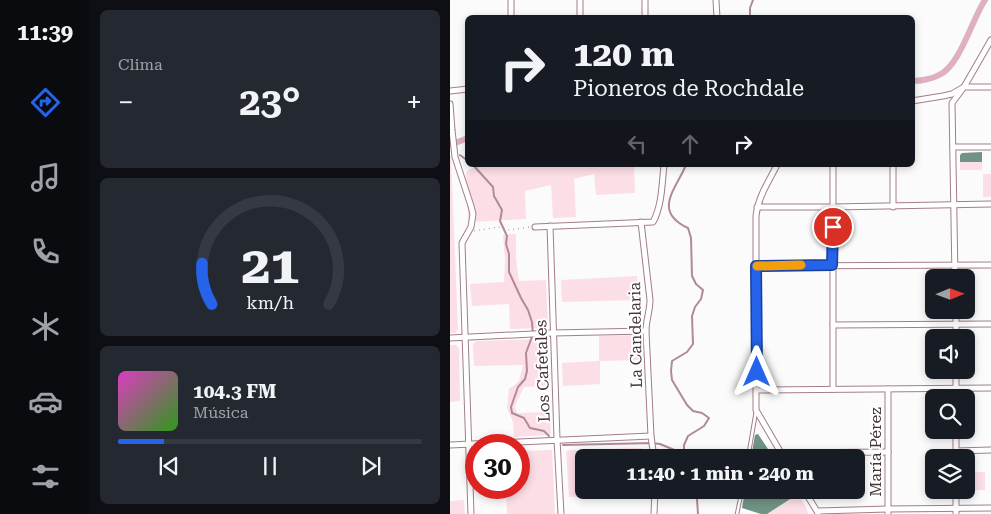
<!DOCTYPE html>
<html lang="es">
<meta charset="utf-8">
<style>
:root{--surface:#171b24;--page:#242831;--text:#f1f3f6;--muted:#9ea1a6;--line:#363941;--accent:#2563eb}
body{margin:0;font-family:"Roboto Serif",serif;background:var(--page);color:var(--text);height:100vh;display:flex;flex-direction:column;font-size:19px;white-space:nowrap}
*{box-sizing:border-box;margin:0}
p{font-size:16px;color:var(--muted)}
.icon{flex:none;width:28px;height:28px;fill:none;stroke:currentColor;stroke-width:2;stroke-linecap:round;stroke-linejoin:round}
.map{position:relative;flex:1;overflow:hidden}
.side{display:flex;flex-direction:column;gap:10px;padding:10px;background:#0d0f14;width:360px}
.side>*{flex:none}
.guide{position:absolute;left:15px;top:15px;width:450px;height:152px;border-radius:8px;box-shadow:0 2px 8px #0003;background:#171b24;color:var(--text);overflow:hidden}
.needle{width:32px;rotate:89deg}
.controls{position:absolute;left:475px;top:269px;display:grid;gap:10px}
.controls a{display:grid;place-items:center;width:50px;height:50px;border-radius:8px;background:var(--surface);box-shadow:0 2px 8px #0003;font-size:25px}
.speed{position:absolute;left:15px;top:434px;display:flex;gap:10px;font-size:25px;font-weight:700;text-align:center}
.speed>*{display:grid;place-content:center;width:65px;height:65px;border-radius:50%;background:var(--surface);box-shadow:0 2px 8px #0003;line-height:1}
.speed .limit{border:8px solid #d22;background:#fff;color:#111}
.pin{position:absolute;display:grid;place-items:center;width:42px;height:42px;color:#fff;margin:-21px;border:2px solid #fff;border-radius:50%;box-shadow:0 1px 5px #0007}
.me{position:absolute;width:55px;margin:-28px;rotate:0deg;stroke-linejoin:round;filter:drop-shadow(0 0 4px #0008)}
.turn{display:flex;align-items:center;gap:18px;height:105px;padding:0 25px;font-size:22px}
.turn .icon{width:65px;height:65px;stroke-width:2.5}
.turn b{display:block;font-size:35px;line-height:42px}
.lanes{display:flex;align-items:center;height:48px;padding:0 25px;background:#0003;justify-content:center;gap:25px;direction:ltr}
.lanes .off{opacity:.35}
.big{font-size:38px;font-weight:700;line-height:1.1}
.side .widget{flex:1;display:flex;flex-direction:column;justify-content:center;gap:8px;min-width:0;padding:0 18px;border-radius:8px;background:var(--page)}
.side .dial{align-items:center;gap:0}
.dial svg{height:130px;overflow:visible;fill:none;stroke:var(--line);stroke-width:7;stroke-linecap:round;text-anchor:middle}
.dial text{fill:var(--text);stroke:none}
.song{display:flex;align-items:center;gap:15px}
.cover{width:60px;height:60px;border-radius:8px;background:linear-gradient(135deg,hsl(310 70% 55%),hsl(110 70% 35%))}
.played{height:5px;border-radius:2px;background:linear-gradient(90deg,var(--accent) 15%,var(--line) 15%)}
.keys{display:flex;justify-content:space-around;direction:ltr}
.heat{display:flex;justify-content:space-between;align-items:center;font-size:28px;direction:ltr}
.trip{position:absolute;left:125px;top:449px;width:290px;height:50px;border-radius:8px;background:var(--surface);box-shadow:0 2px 8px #0003;font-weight:700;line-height:50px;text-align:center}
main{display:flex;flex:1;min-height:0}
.menu{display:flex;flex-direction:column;width:90px;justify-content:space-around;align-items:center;background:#090b0e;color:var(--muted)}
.menu .icon{width:35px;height:35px}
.menu .on{color:var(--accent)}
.menu b{font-size:22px;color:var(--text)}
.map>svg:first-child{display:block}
.green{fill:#fcdee6}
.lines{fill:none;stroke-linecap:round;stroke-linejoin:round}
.stream{stroke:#b08b95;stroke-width:2}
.canal{stroke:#dfb0bd;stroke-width:6}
.building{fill:#6f9384}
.lane-casing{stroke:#a27e88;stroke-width:4.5}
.street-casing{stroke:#a27e88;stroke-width:7}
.path{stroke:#999092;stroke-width:1;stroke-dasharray:1 4;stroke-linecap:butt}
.lane{stroke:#fff;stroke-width:2.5}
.street{stroke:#fff;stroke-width:5}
.route-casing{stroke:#184099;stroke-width:12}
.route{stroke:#2563eb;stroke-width:9}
.slow{stroke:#f59e0b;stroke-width:9}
.labels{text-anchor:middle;stroke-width:4;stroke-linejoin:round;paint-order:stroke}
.street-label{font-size:16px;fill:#443438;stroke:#fff}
</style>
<main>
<nav class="menu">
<b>11:39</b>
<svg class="icon on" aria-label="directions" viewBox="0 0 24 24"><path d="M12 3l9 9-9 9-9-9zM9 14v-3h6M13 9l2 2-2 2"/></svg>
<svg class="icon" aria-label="music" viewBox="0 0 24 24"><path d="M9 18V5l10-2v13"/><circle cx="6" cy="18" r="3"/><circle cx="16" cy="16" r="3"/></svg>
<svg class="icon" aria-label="phone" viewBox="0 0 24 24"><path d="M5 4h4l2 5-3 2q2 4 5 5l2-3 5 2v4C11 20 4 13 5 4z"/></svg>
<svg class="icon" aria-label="climate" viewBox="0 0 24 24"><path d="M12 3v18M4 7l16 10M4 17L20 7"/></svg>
<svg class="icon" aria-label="car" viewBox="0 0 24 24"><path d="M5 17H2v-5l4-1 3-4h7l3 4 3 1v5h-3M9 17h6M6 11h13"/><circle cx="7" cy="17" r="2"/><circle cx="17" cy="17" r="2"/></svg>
<svg class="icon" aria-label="filters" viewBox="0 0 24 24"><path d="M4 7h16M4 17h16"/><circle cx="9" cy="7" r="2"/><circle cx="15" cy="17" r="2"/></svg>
</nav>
<section class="side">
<div class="widget"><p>Clima</p>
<div class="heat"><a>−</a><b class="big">23°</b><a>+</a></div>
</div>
<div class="widget dial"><svg viewBox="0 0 100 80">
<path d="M14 69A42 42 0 1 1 86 69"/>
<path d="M14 69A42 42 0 0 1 8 44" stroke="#2563eb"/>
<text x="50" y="56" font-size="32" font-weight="700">21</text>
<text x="50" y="72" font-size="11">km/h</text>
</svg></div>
<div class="widget">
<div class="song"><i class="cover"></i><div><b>104.3 FM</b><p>Música</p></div></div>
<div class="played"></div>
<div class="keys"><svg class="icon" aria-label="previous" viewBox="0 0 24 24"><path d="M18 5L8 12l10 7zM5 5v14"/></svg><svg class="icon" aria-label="pause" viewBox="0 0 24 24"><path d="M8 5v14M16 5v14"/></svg><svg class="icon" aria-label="next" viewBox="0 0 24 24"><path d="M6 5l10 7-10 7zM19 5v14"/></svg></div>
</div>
</section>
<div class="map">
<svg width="541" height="514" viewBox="0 0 541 514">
<rect width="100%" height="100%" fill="#fbfbfb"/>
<!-- green -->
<g class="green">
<polygon points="1,156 8,330 5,333 0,333 0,157"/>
<rect x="510" y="162" width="22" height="8"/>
<polygon points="31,165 184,165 185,193 146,195 144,174 124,179 126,217 103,218 101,185 75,191 76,219 21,222 18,219 16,173 18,170"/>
<rect x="533" y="174" width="8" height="23"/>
<polygon points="66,234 66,259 69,281 96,280 98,325 95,328 60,329 59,304 22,306 20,284 54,282 55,260 53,235"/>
<polygon points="187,276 188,300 112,302 111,280"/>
<polygon points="185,335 188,337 189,360 150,361 150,384 113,386 112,363 149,361 149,336"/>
<polygon points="96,339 98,341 100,386 74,387 65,406 67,413 100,412 101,433 99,435 64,437 63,422 57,408 59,388 62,387 69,381 73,365 24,366 23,344 26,341"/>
<polygon points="0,345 6,345 9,348 10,401 0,402"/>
<polygon points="191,448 193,450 193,457 134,458 134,490 194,490 194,495 119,497 116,452 119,450"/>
<polygon points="102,450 105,514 57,514 56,488 69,488 69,462 71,461 70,451"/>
<rect x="516" y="472" width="19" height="18"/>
<polygon points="348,494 357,509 358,514 317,514"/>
<polygon points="14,500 15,514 0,514 0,501"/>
</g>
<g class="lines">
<!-- stream -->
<g class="stream">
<polyline points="300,18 300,8 303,0"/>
<polyline points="10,155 18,161"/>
<polyline points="23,165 43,187 44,196 52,210 50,221 57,236 56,244 59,254 59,272 71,298 78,310 82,322 83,334 76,353 77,371 75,379 68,387 61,407 62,413 74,418 80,428 94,431 99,436"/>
<polyline points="113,445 203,443 210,444 234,454"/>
<path d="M234 458V445L238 436 254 426 259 418 252 413 243 411 237 405 222 380 221 371 222 361 237 352 243 344 242 316 245 307 251 299 253 290 246 284 242 276 241 238 238 228C202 211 226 189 236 165"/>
<polyline points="245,490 247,499 248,514"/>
</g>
<!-- canal -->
<g class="canal">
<path d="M462 81C470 81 482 79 489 75 510 66 522 19 535 0"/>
<polyline points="0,145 18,138"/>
</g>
</g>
<!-- building -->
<g class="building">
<polygon points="532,152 532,162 510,162 510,155 512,153"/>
<polygon points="308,434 324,458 301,458 305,435"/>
<polygon points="295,490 346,490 348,494 317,514 311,514 292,508"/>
</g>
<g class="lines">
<!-- lane casing -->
<g class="lane-casing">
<g id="lane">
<polyline points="298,458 306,411"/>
<polyline points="287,514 292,490"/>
</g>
</g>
<!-- street casing -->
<g class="street-casing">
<g id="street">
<polyline points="61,0 61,18"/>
<polyline points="130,0 130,18"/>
<polyline points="195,0 195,18"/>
<polyline points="266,0 267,18"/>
<polyline points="0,91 18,89"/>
<polyline points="462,101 493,96 502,94 514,87 541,87"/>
<polyline points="0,104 2,130 5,157 21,206 23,214 21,227 12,243 21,514"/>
<polyline points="503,147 541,147"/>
<path d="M327 165C319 181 308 197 306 216V410L334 458"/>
<polyline points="383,165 383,389"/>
<polyline points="443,165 443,207"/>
<polyline points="307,207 383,207 541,204"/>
<path d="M191 222 200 300C200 311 196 320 196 331L201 436 204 458"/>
<polyline points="100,226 107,439 111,514"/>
<path d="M85 227 203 222C212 206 212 183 214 165"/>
<polyline points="307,266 541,265"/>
<polyline points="505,278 502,103 514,87 541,40"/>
<polyline points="506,310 506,338"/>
<polyline points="383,325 541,324"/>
<polyline points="0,338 103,333 196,331"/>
<polyline points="506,370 506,398"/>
<polyline points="438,389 438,514"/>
<polyline points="307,390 541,388"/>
<polyline points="506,430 506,458"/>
<polyline points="0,445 201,436"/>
<polyline points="506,451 541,450"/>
<polyline points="331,453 438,452"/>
<polyline points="354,490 368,513"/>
<polyline points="506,490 506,514"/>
<polyline points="368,511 438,509 541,508"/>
<polyline points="204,514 205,490"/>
</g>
</g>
<!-- path -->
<polyline class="path" points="24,231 49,227 58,230 80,227"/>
<!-- lane -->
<use href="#lane" class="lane"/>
<!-- street -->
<use href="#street" class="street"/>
</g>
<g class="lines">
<!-- route casing -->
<g class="route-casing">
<polyline id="route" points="307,372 306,266 382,265 383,227"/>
</g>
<!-- route -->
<use href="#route" class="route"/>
<!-- slow -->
<polyline class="slow" points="307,266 351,265"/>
</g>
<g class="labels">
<!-- street labels -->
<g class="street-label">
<text transform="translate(185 335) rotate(-91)" y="6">La Candelaria</text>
<text transform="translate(92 371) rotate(-92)" y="6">Los Cafetales</text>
<text transform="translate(425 452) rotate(-90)" y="6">María Pérez</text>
</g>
</g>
</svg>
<div class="controls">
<a><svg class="needle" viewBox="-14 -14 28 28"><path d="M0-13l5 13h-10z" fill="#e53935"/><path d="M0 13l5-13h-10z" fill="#9ea1a6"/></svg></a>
<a><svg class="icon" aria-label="sound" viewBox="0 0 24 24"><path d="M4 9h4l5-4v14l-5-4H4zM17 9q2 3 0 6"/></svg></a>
<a><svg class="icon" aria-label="search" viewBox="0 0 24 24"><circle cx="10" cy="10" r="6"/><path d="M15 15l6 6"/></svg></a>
<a><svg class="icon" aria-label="layers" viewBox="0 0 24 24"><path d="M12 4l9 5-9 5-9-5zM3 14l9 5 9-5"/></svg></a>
</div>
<div class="speed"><div class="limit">30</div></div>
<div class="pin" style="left:383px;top:227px;background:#d93025"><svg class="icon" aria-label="arrive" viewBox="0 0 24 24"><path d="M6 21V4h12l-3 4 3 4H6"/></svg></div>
<svg class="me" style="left:307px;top:372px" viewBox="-20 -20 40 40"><path d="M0-17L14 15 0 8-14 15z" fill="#2563eb" stroke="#fff" stroke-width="4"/></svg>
<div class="trip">11:40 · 1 min · 240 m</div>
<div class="guide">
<div class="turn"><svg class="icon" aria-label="right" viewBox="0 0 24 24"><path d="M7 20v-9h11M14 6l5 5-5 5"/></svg><div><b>120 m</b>Pioneros de Rochdale</div></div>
<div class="lanes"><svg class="icon off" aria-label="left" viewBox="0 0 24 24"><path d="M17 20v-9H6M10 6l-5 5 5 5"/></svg><svg class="icon off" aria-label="ahead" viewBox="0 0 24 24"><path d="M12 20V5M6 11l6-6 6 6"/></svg><svg class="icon" aria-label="right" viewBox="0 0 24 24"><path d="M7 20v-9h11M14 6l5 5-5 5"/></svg></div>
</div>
</div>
</main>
